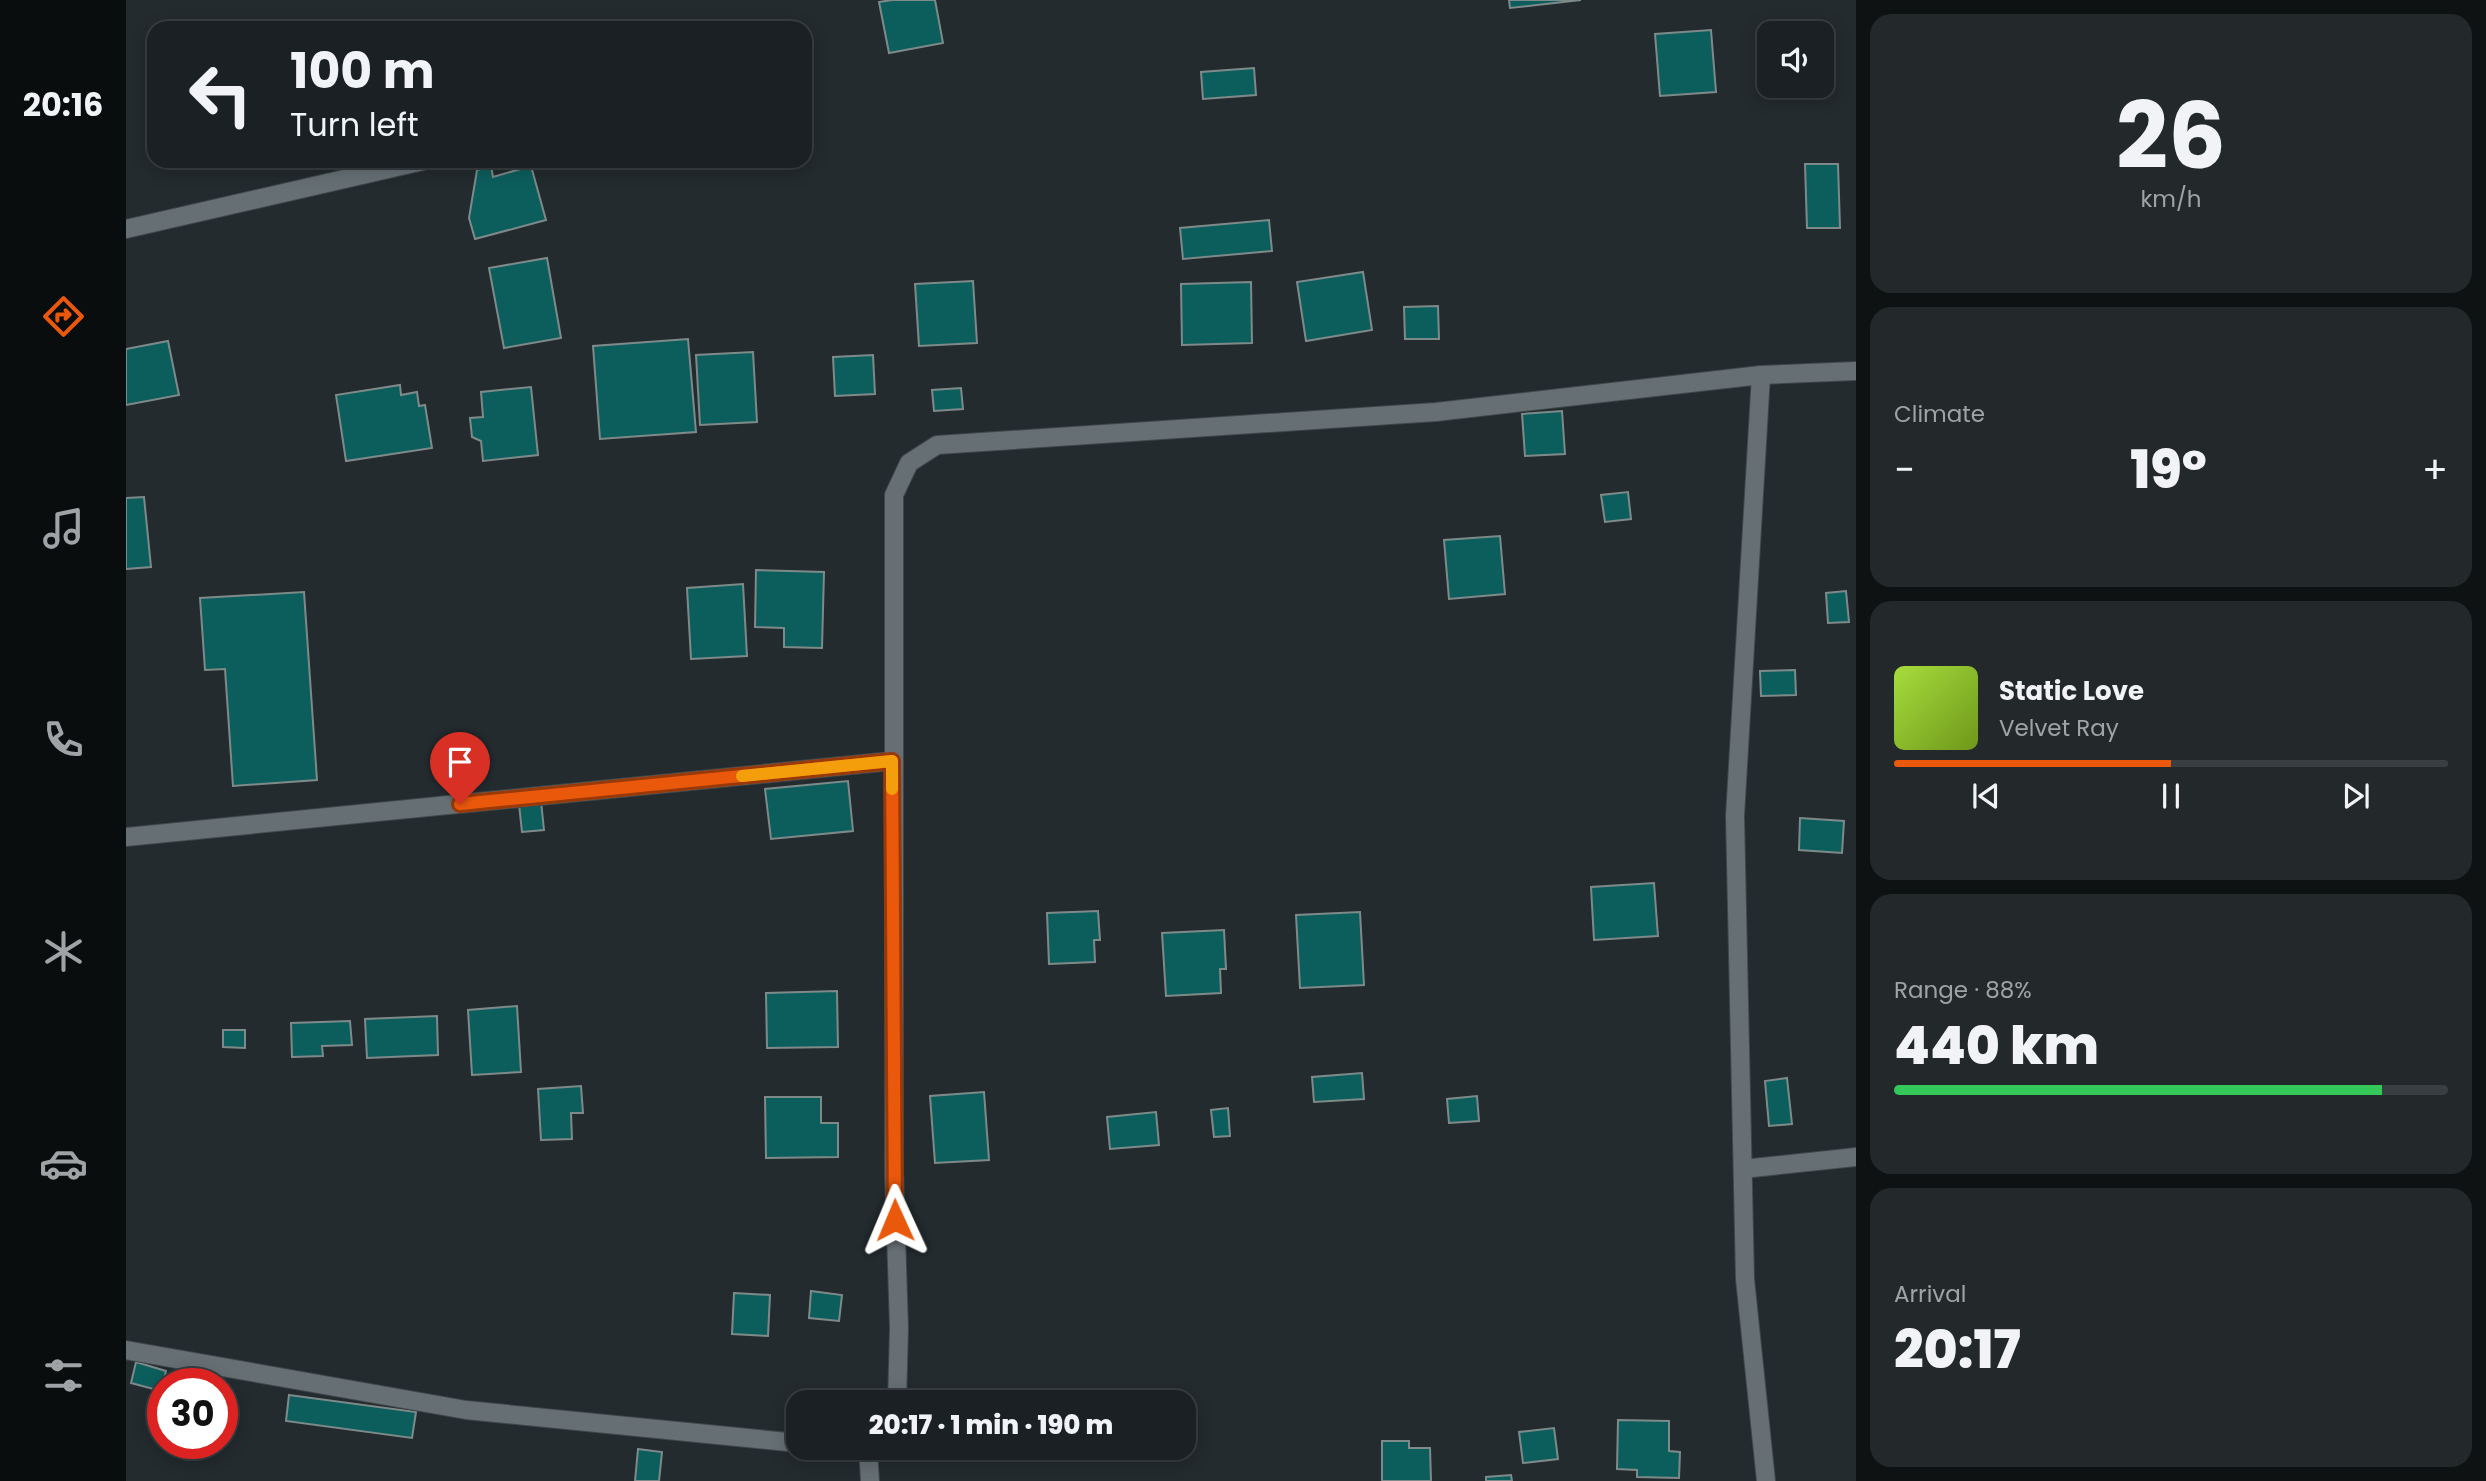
<!DOCTYPE html>
<meta charset="utf-8">
<style>
:root{--surface:#1a2023;--page:#23282b;--text:#f1f3f6;--muted:#9fa3a6;--line:#383e41;--accent:#ea580c}
body{margin:0;font-family:Poppins,sans-serif;background:var(--page);color:var(--text);height:100vh;display:flex;flex-direction:column;font-size:26px;white-space:nowrap}
*{box-sizing:border-box;margin:0}
p{font-size:23px;color:var(--muted)}
.icon{flex:none;width:38px;height:38px;fill:none;stroke:currentColor;stroke-width:2;stroke-linecap:round;stroke-linejoin:round}
.map{position:relative;flex:1;overflow:hidden}
.side{display:flex;flex-direction:column;gap:14px;padding:14px;background:#0e1213;width:630px}
.side>*{flex:none}
.guide{position:absolute;left:21px;top:21px;width:665px;height:147px;border-radius:21px;box-shadow:0 4px 18px #0003,0 0 0 2px var(--line);background:#1a2023;color:var(--text);overflow:hidden}
.controls{position:absolute;left:1631px;top:21px;display:grid;gap:14px}
.controls a{display:grid;place-items:center;width:77px;height:77px;border-radius:14px;background:var(--surface);box-shadow:0 4px 18px #0003,0 0 0 2px var(--line);font-size:35px}
.speed{position:absolute;left:21px;top:1368px;display:flex;gap:14px;font-size:35px;font-weight:700;text-align:center}
.speed>*{display:grid;place-content:center;width:91px;height:91px;border-radius:50%;background:var(--surface);box-shadow:0 4px 18px #0003,0 0 0 2px var(--line);line-height:1}
.speed .limit{border:10px solid #d22;background:#fff;color:#111}
.pin{position:absolute;display:grid;place-items:center;width:60px;height:60px;color:#fff;margin:-72px -30px;border-radius:50% 50% 50% 0;rotate:-45deg;box-shadow:0 0 7px #0007}
.pin .icon{rotate:45deg}
.me{position:absolute;width:77px;margin:-38px;rotate:359deg;stroke-linejoin:round;filter:drop-shadow(0 0 5px #0008)}
.turn{display:flex;align-items:center;gap:24px;height:147px;padding:0 28px;font-size:32px}
.turn .icon{width:91px;height:91px;stroke-width:2.5}
.turn b{display:block;font-size:49px;line-height:60px}
.big{font-size:52px;font-weight:800;line-height:1.1}
.side .tile{flex:1;display:flex;flex-direction:column;justify-content:center;gap:10px;min-width:0;padding:0 24px;border-radius:21px;background:var(--page)}
.side .dial{align-items:center;gap:0}
.dial b{font-size:91px;line-height:1}
.song{display:flex;align-items:center;gap:21px}
.cover{width:84px;height:84px;border-radius:10px;background:linear-gradient(135deg,hsl(80 70% 55%),hsl(80 70% 35%))}
.played{height:7px;border-radius:4px;background:linear-gradient(90deg,var(--accent) 50%,var(--line) 50%)}
.keys{display:flex;justify-content:space-around;direction:ltr}
.heat{display:flex;justify-content:space-between;align-items:center;font-size:38px;direction:ltr}
.charge{height:10px;border-radius:5px;background:linear-gradient(90deg,#34c759 88%,var(--line) 0)}
.trip{position:absolute;left:660px;top:1390px;width:410px;height:70px;border-radius:21px;background:var(--surface);box-shadow:0 4px 18px #0003,0 0 0 2px var(--line);font-weight:800;line-height:70px;text-align:center}
main{display:flex;flex:1;min-height:0}
.menu{display:flex;flex-direction:column;width:126px;justify-content:space-around;align-items:center;background:#0a0d0e;color:var(--muted)}
.menu .icon{width:49px;height:49px}
.menu .active{color:var(--accent)}
.menu b{font-size:32px;color:var(--text)}
.map>svg:first-child{display:block}
.building{fill:#0c5e5d;stroke:#7e8a89;stroke-width:2}
.lines{fill:none;stroke-linecap:round;stroke-linejoin:round}
.street-casing{stroke:#40474a;stroke-width:20}
.street{stroke:#667074;stroke-width:18}
.route-casing{stroke:#983908;stroke-width:18}
.route{stroke:#ea580c;stroke-width:12}
.slow{stroke:#f59e0b;stroke-width:12}
</style>
<main>
<nav class="menu">
<b>20:16</b>
<svg class="icon active" aria-label="directions" viewBox="0 0 24 24"><path d="M12 3l9 9-9 9-9-9zM9 14v-3h6M13 9l2 2-2 2"/></svg>
<svg class="icon" aria-label="music" viewBox="0 0 24 24"><path d="M9 18V5l10-2v13"/><circle cx="6" cy="18" r="3"/><circle cx="16" cy="16" r="3"/></svg>
<svg class="icon" aria-label="phone" viewBox="0 0 24 24"><path d="M5 4h4l2 5-3 2q2 4 5 5l2-3 5 2v4C11 20 4 13 5 4z"/></svg>
<svg class="icon" aria-label="climate" viewBox="0 0 24 24"><path d="M12 3v18M4 7l16 10M4 17L20 7"/></svg>
<svg class="icon" aria-label="car" viewBox="0 0 24 24"><path d="M5 17H2v-5l4-1 3-4h7l3 4 3 1v5h-3M9 17h6M6 11h13"/><circle cx="7" cy="17" r="2"/><circle cx="17" cy="17" r="2"/></svg>
<svg class="icon" aria-label="filters" viewBox="0 0 24 24"><path d="M4 7h16M4 17h16"/><circle cx="9" cy="7" r="2"/><circle cx="15" cy="17" r="2"/></svg>
</nav>
<div class="map">
<svg width="1730" height="1481" viewBox="0 0 1730 1481">
<rect width="100%" height="100%" fill="#232b2f"/>
<!-- building -->
<g class="building">
<polygon points="766,0 809,0 817,43 763,53 753,2"/>
<polygon points="1383,0 1455,0 1384,8"/>
<polygon points="1585,30 1590,92 1534,96 1529,34"/>
<polygon points="1128,68 1130,95 1077,99 1075,72"/>
<polygon points="1679,164 1712,164 1714,228 1681,228"/>
<polygon points="365,166 367,177 405,166 420,220 349,239 343,218 351,170"/>
<polygon points="1143,220 1146,251 1057,259 1054,228"/>
<polygon points="421,258 435,338 378,348 363,268"/>
<polygon points="1237,272 1246,330 1180,341 1171,282"/>
<polygon points="847,281 851,343 793,346 789,284"/>
<polygon points="1125,282 1126,343 1056,345 1055,284"/>
<polygon points="1312,306 1313,339 1279,339 1278,307"/>
<polygon points="562,339 570,432 474,439 467,346"/>
<polygon points="42,341 53,395 0,405 0,349"/>
<polygon points="627,352 631,422 574,425 570,355"/>
<polygon points="747,355 749,394 709,396 707,357"/>
<polygon points="274,385 275,395 291,392 293,406 299,405 306,448 220,461 210,395"/>
<polygon points="405,387 412,455 357,461 355,441 346,437 344,418 357,417 355,392"/>
<polygon points="835,388 837,409 808,411 806,390"/>
<polygon points="1436,411 1439,454 1399,456 1396,414"/>
<polygon points="1502,492 1505,519 1479,522 1475,495"/>
<polygon points="18,497 25,567 0,569 0,498"/>
<polygon points="1374,536 1379,594 1323,599 1318,540"/>
<polygon points="630,570 698,572 696,648 658,647 658,628 629,627"/>
<polygon points="617,584 621,656 565,659 561,588"/>
<polygon points="1720,591 1723,622 1702,623 1700,593"/>
<polygon points="178,592 191,780 107,786 99,669 79,670 74,598"/>
<polygon points="1669,670 1670,695 1635,696 1634,671"/>
<polygon points="722,781 727,831 645,839 639,789"/>
<polygon points="415,801 418,830 396,832 393,804"/>
<polygon points="1674,818 1718,821 1716,853 1673,850"/>
<polygon points="1528,883 1532,936 1468,940 1465,887"/>
<polygon points="972,911 974,940 968,940 969,962 923,964 921,913"/>
<polygon points="1234,912 1238,985 1174,988 1170,915"/>
<polygon points="1098,930 1100,969 1094,969 1095,993 1040,996 1036,933"/>
<polygon points="711,991 712,1047 641,1048 640,993"/>
<polygon points="391,1006 395,1072 346,1075 342,1010"/>
<polygon points="311,1016 312,1055 241,1058 239,1019"/>
<polygon points="224,1021 226,1045 196,1046 197,1056 166,1057 165,1023"/>
<polygon points="97,1030 119,1030 119,1048 97,1047"/>
<polygon points="1236,1073 1238,1099 1188,1102 1186,1077"/>
<polygon points="1661,1078 1666,1124 1643,1126 1639,1081"/>
<polygon points="455,1086 457,1113 445,1113 446,1139 415,1140 412,1089"/>
<polygon points="858,1092 863,1160 809,1163 804,1096"/>
<polygon points="1351,1096 1353,1121 1323,1123 1321,1099"/>
<polygon points="639,1097 695,1097 695,1123 712,1123 712,1157 640,1158"/>
<polygon points="1102,1108 1104,1136 1088,1137 1085,1110"/>
<polygon points="1030,1112 1033,1145 984,1149 981,1117"/>
<polygon points="685,1291 716,1295 713,1321 683,1318"/>
<polygon points="608,1293 644,1295 642,1336 606,1334"/>
<polygon points="10,1362 40,1371 35,1391 5,1383"/>
<polygon points="163,1395 290,1412 286,1438 160,1421"/>
<polygon points="1492,1420 1543,1421 1543,1451 1554,1452 1553,1478 1511,1477 1511,1470 1491,1469"/>
<polygon points="1428,1428 1432,1459 1397,1463 1393,1432"/>
<polygon points="1256,1441 1283,1441 1283,1448 1304,1448 1305,1481 1256,1481"/>
<polygon points="512,1449 536,1452 533,1481 509,1481"/>
<polygon points="1385,1475 1386,1481 1360,1481 1360,1477"/>
</g>
<g class="lines">
<!-- street casing -->
<g class="street-casing">
<g id="street">
<polyline points="0,229 297,161"/>
<polyline points="0,837 766,761"/>
<polyline points="1617,1169 1730,1157"/>
<polyline points="0,1350 340,1410 672,1443"/>
<polyline points="771,1402 773,1328 768,1172 768,495 783,463 811,445 1310,412 1635,375"/>
<polyline points="720,1447 748,1447"/>
<polyline points="742,1449 744,1481"/>
<polyline points="1640,1481 1619,1279 1609,816 1635,375 1730,371"/>
</g>
</g>
<!-- street -->
<use href="#street" class="street"/>
</g>
<g class="lines">
<!-- route casing -->
<g class="route-casing">
<polyline id="route" points="334,804 766,761 769,1220"/>
</g>
<!-- route -->
<use href="#route" class="route"/>
<!-- slow -->
<polyline class="slow" points="616,776 766,761 766,789"/>
</g>
</svg>
<div class="controls">
<a><svg class="icon" aria-label="sound" viewBox="0 0 24 24"><path d="M4 9h4l5-4v14l-5-4H4zM17 9q2 3 0 6"/></svg></a>
</div>
<div class="speed"><div class="limit">30</div></div>
<div class="pin" style="left:334px;top:804px;background:#d93025"><svg class="icon" aria-label="arrive" viewBox="0 0 24 24"><path d="M6 21V4h12l-3 4 3 4H6"/></svg></div>
<svg class="me" style="left:769px;top:1220px" viewBox="-20 -20 40 40"><path d="M0-17L14 15 0 8-14 15z" fill="#ea580c" stroke="#fff" stroke-width="4"/></svg>
<div class="trip">20:17 · 1 min · 190 m</div>
<div class="guide">
<div class="turn"><svg class="icon" aria-label="left" viewBox="0 0 24 24"><path d="M17 20v-9H6M10 6l-5 5 5 5"/></svg><div><b>100 m</b>Turn left</div></div>
</div>
</div>
<section class="side">
<div class="tile dial"><b>26</b><p>km/h</p></div>
<div class="tile"><p>Climate</p>
<div class="heat"><a>−</a><b class="big">19°</b><a>+</a></div>
</div>
<div class="tile">
<div class="song"><i class="cover"></i><div><b>Static Love</b><p>Velvet Ray</p></div></div>
<div class="played"></div>
<div class="keys"><svg class="icon" aria-label="previous" viewBox="0 0 24 24"><path d="M18 5L8 12l10 7zM5 5v14"/></svg><svg class="icon" aria-label="pause" viewBox="0 0 24 24"><path d="M8 5v14M16 5v14"/></svg><svg class="icon" aria-label="next" viewBox="0 0 24 24"><path d="M6 5l10 7-10 7zM19 5v14"/></svg></div>
</div>
<div class="tile"><p>Range · 88%</p><b class="big">440 km</b><div class="charge"></div></div>
<div class="tile"><p>Arrival</p><b class="big">20:17</b></div>
</section>
</main>
